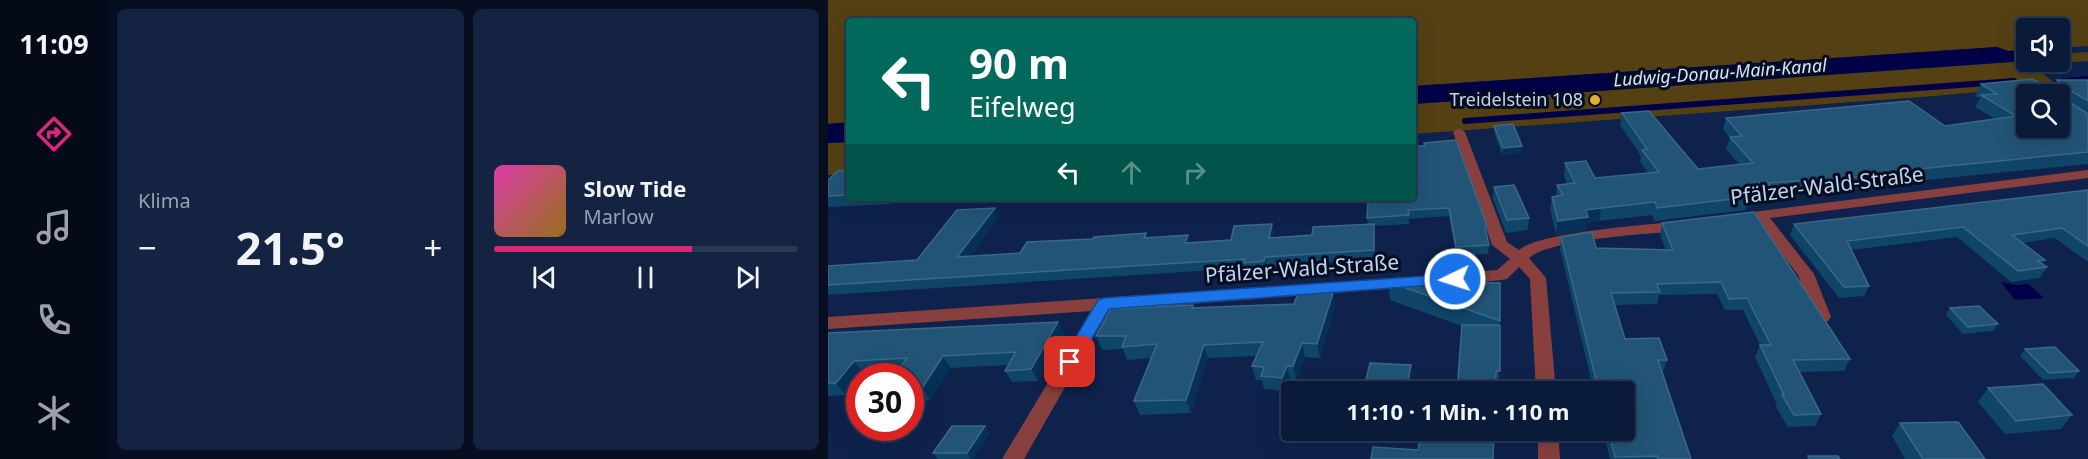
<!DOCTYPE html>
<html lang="de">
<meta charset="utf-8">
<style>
:root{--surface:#0a1a39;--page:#132341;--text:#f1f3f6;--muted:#99a1ae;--line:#2a3853;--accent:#db2777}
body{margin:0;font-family:"Noto Sans",sans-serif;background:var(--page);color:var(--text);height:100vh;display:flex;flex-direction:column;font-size:22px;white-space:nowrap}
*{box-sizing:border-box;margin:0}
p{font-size:20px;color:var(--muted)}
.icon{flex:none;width:33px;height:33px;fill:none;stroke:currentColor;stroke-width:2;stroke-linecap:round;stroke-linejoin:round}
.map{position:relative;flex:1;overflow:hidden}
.details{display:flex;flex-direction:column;gap:9px;padding:9px;background:#060e1f;width:720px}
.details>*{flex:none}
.guide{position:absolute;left:18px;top:18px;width:570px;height:183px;border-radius:6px;box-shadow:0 6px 24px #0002,0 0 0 2px var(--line);background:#00695c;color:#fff;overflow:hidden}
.buttons{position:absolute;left:1188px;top:18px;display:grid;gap:12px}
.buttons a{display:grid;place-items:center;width:54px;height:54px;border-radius:6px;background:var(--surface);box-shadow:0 6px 24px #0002,0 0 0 2px var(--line);font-size:30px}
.speed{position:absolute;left:18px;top:363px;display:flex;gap:12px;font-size:30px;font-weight:700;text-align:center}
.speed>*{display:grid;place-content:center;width:78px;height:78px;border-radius:50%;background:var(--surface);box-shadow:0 6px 24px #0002,0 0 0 2px var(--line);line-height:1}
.speed .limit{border:9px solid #d22;background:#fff;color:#111}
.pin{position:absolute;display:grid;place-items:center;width:51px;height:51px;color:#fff;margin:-26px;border-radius:12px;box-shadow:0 3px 9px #0006}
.me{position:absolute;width:66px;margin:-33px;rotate:266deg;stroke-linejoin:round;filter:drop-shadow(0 0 4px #0008)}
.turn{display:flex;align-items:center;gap:21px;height:126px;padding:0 24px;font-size:27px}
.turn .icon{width:78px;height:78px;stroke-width:2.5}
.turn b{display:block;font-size:42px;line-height:51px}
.lanes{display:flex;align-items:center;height:57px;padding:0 24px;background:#0003;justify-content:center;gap:30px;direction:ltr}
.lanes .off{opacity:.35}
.big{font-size:45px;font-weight:700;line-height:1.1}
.details .card{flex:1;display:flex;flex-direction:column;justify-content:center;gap:9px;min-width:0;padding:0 21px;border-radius:9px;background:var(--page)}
.song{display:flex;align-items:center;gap:18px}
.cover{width:72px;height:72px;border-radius:9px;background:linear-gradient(135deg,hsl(320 70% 55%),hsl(40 70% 35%))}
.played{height:6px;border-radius:3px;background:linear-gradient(90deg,var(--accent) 65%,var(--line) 65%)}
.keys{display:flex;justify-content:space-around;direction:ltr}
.heat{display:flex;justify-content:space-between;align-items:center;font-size:33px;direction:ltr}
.details .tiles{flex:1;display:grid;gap:9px;grid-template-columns:repeat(2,1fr)}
.trip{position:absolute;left:453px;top:381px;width:354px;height:60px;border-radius:6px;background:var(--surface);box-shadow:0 6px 24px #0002,0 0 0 2px var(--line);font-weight:700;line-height:60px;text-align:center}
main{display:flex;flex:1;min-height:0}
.tabs{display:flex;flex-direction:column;width:108px;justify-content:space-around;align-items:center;background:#040a17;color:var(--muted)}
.tabs .icon{width:42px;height:42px}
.tabs .selected{color:var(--accent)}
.tabs b{font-size:27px;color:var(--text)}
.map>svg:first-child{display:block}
.green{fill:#554014}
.water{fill:#000047}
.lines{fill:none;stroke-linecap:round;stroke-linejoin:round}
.stream-far1{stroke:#000047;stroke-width:4.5}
.stream{stroke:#000047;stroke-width:6}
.minor{fill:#88403e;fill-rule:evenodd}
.wall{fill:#0e4568}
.shaded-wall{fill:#063057}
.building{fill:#215476;stroke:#3b6889;stroke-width:1.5;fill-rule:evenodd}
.route{fill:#1a73e8;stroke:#114b97;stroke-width:1.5}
.poi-dot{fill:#e3ae35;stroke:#050d20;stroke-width:2}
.labels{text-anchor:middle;stroke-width:6;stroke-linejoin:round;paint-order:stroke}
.far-water-label{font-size:18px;font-style:italic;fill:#d5e3fd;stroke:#050d20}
.far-poi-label{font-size:18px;fill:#c4d3ee;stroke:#050d20;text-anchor:end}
.street-label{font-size:21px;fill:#c4d3ee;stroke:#050d20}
</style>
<main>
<nav class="tabs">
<b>11:09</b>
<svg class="icon selected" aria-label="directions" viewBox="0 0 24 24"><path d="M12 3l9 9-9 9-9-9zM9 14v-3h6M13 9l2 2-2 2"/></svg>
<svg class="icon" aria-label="music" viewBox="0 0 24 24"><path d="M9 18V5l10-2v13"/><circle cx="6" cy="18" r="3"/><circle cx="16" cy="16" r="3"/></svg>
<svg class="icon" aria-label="phone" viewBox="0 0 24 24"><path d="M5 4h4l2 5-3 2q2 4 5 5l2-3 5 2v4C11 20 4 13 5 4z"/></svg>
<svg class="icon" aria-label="climate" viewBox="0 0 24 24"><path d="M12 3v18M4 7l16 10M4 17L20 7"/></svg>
</nav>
<section class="details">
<div class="tiles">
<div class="card"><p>Klima</p>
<div class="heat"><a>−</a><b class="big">21.5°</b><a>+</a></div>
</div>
<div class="card">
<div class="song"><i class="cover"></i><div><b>Slow Tide</b><p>Marlow</p></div></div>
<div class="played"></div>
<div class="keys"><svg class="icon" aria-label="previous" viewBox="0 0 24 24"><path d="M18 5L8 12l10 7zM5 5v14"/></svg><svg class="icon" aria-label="pause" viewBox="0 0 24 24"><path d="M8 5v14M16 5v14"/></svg><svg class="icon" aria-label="next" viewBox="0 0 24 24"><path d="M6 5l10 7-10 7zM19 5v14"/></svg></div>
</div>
</div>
</section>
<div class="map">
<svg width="1260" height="459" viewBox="0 0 1260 459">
<rect width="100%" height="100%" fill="#0e224c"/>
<!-- green -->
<g class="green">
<polygon points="0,0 1260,0 1260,46 1232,48 1232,28 1198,28 1198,50 1180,51 1169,47 585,86 585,21 21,21 21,122 0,124"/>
<polygon points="1260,52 1260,61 1204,65 1229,85 1106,96 585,134 585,104 1186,62 1195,61 1189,56 1198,56 1198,62 1232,62 1232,54"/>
<polygon points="21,142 21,174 0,175 0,143"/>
</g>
<!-- water -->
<g class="water">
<polygon points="1169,47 1180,51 1198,50 1198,56 1189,57 1196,61 585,104 585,86"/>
<polygon points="21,122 21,142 0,143 0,124"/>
<polygon points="1173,282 1188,285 1200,284 1216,298 1187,300"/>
</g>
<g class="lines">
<!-- stream-far1 -->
<polyline class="stream-far1" points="1250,80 1260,79"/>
<!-- stream -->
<g class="stream">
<polyline points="1236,81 1260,79"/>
<polyline points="637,121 1186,81"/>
</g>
<!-- minor -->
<g class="minor">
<path d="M631 128 637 132 679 242 691 250C712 232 820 225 852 221L859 226 852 231C820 234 722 239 701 258L718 278 728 392H708L702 279 691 267 679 279 673 280 616 286 610 284 608 280 610 276 616 274 669 270 682 259 664 245 625 132Z"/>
<polygon points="1260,170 1260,178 942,218 986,274 1003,317 1000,321 994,323 988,321 985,317 970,275 928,220 909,222 902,218 909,214"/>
<polygon points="580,277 586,279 588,283 586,287 281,310 196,459 174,459 263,311 0,329 0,317"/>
<polygon points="710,430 730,430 732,459 710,459"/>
</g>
</g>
<!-- wall -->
<g class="wall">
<polygon points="1229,80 1260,80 1260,164 1069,183 1068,186 938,196 937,198 917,210 827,221 824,215 771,221 759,223 758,230 728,235 722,209 724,197 728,196 729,185 739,184 736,176 737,163 767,178 820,173 812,162 813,156 792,125 794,113 870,169 911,164 898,149 902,138 895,130 898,118 1117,126 1167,119 1147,107 1152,98 1147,96 1153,84 1227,85"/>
<polygon points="666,126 694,146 694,152 674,155 666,132"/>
<polygon points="585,146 659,226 658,234 661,245 660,254 628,256 621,216 581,219 581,224 546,226 547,259 439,266 438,271 419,272 418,268 0,295 0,266 89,260 167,208 171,217 142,256 192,253 265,239 318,233 319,237 362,243 403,240 444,224 446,233 445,237 484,235 540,224 539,218 585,198"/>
<polygon points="21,170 21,198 68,198 62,204 0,207 0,180"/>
<polygon points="666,187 701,218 700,230 678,233 665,199"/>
<polygon points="1260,190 1260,262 1227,238 1195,243 1217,260 1214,264 1219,267 1212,278 1183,282 1129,237 1023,250 1041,286 1036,296 1011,298 962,235 966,224"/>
<polygon points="834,223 1022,359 1016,371 971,372 993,414 987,426 960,427 948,407 949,405 927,357 932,345 915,310 897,310 889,294 831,295 829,304 786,305 797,339 839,360 835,372 834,372 863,459 782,459 775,430 796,430 796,392 766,392 732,249 733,237 768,248 838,250 832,235"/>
<polygon points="561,282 636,282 672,283 671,386 667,386 634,326 562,300"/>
<polygon points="505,293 507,306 492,358 477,357 468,380 462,379 458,391 436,389 434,380 428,380 424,366 429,356 380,358 363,413 312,415 306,401 324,358 299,360 295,349 274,350 268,336 365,305 366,308 466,304"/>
<polygon points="1122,308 1170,324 1165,331 1135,334 1118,315"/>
<polygon points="230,322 236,334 210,381 184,382 177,371 181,365 123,368 102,400 82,401 82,376 70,371 35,373 18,395 0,396 0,333"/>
<polygon points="1197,349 1251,371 1246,378 1215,380 1192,356"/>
<polygon points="1160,388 1244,415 1233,429 1177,434 1150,402"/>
<polygon points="1072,423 1157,459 1077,459 1064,436"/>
<polygon points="157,426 162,433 145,459 110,459 105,453"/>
</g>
<!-- shaded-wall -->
<g class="shaded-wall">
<polygon points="694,146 694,152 674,155 675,148"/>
<polygon points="942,185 937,198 917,210 921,197"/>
<polygon points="59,198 68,198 62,204"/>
<polygon points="167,208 171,217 135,267 129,257"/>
<polygon points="773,208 771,221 759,223 758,230 728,235 730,221 758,210"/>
<polygon points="444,224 446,233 443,247 441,238"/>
<polygon points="360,235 362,244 357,243"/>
<polygon points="437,257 439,266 438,271 436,261"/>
<polygon points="505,293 507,306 492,358 489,344"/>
<polygon points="230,322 236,334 210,381 203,369"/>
<polygon points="474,343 477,357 468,380 465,366"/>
<polygon points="376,345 380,358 363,413 358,400"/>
<polygon points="115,356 123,368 102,400 94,388"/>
<polygon points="26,361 35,373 18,395 8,383"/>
<polygon points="583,365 583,379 581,392 578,392"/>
<polygon points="459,366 462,379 458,391 454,378"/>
<polygon points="157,426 162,433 145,459 143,459 139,453"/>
</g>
<!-- building -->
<g class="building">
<path d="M1204 79 1215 85H1229L1231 82 1229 80H1260V101L1240 89H1237L1238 100 1260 114V152L1070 171 1074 174 940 183 942 185 921 197 829 208 827 202 773 208 758 210 760 217 730 221 724 197 735 195 729 185 747 183 737 163 758 161 767 178 831 172 814 150 819 149 794 113 821 111 870 169 925 163 902 137 914 136 898 118 1081 101 1117 126 1188 116 1153 95 1169 94 1153 84ZM1198 94H1232V128H1198Z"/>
<polygon points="685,124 694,146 675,148 666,126"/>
<polygon points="628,140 659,226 657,227 661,245 628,247 621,208 580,210 581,215 539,218 540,200 545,199 545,198 585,198 585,146 597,146 596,143"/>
<polygon points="21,170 21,195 0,196 0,180 10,171"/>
<polygon points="686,185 701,218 679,220 666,187"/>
<polygon points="1260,190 1260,246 1234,228 1184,235 1217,260 1210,261 1219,267 1190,271 1135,227 1019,241 1041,286 1016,287 966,224"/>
<polygon points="167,208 129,257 192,253 199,242 265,239 266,237 318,233 316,238 360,235 357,243 403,240 406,226 444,224 441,238 484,235 485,227 546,224 546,250 437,257 436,261 416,263 417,259 0,285 0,266 89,260 129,210"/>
<polygon points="926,212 1022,359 965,360 993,414 966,415 954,395 956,395 932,345 943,345 919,298 901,299 893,282 829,284 832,292 783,293 797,339 831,338 839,360 830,360 863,459 830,459 830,456 787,457 780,430 796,430 796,392 771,392 733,237 764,232 768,248 845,250 834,223"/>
<polygon points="604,275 636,276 636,282 672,283 672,321 561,282 603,280"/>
<polygon points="471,291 505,293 489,344 474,343 465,366 459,366 454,378 433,376 436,367 424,366 435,342 376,345 358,400 306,401 329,344 294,347 298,336 268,336 283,309 365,305 364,308 466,304"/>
<polygon points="1151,306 1170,324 1140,327 1122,308"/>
<polygon points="230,322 203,369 177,371 188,352 115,356 94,388 82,389 82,376 66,376 79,358 26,361 8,383 0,383 0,333"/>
<polygon points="634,325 672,325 672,371 668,371 667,392 629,392"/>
<polygon points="1227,347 1251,371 1221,373 1197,349"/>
<polygon points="542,363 583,365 578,392 535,392"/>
<polygon points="1215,384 1244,415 1188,421 1160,388"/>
<polygon points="1130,422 1157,459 1095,459 1072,423"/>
<polygon points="124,426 157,426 139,453 105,453"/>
<polygon points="593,430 666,430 665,459 543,459 545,447 590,450"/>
<polygon points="980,456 1010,456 1012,459 981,459"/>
</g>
<!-- route -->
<polygon class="route" points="627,274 634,279 632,283 281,309 248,366 242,368 236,366 233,362 270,300 276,298"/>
<!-- markers -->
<circle class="poi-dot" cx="767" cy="100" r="6"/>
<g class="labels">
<!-- far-water labels -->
<g class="far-water-label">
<text transform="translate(892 73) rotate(-4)" y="6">Ludwig-Donau-Main-Kanal</text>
</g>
<!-- far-poi labels -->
<g class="far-poi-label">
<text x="755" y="106">Treidelstein 108</text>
</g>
<!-- street labels -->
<g class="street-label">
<text transform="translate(999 186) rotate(-7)" y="7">Pfälzer-Wald-Straße</text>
<text transform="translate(474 269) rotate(-4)" y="7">Pfälzer-Wald-Straße</text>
</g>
</g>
</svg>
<div class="buttons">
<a><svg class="icon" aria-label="sound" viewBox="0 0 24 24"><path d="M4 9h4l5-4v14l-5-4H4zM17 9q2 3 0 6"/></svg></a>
<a><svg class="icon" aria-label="search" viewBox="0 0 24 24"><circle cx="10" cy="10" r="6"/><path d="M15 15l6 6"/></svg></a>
</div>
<div class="speed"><div class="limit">30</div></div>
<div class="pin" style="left:242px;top:362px;background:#d93025"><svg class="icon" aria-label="arrive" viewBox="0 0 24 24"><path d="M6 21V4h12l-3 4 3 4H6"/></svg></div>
<svg class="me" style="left:627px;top:279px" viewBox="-20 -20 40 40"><circle r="17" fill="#1a73e8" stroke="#fff" stroke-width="3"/><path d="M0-11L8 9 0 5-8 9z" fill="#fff"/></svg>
<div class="trip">11:10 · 1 Min. · 110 m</div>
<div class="guide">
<div class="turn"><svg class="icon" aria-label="left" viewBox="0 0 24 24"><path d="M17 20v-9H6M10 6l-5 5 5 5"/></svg><div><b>90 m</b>Eifelweg</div></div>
<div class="lanes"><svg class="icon" aria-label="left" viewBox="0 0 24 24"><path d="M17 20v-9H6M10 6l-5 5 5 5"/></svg><svg class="icon off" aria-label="ahead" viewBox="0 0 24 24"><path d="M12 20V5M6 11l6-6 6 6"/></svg><svg class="icon off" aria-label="right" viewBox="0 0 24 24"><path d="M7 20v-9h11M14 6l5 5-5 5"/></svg></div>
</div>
</div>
</main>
